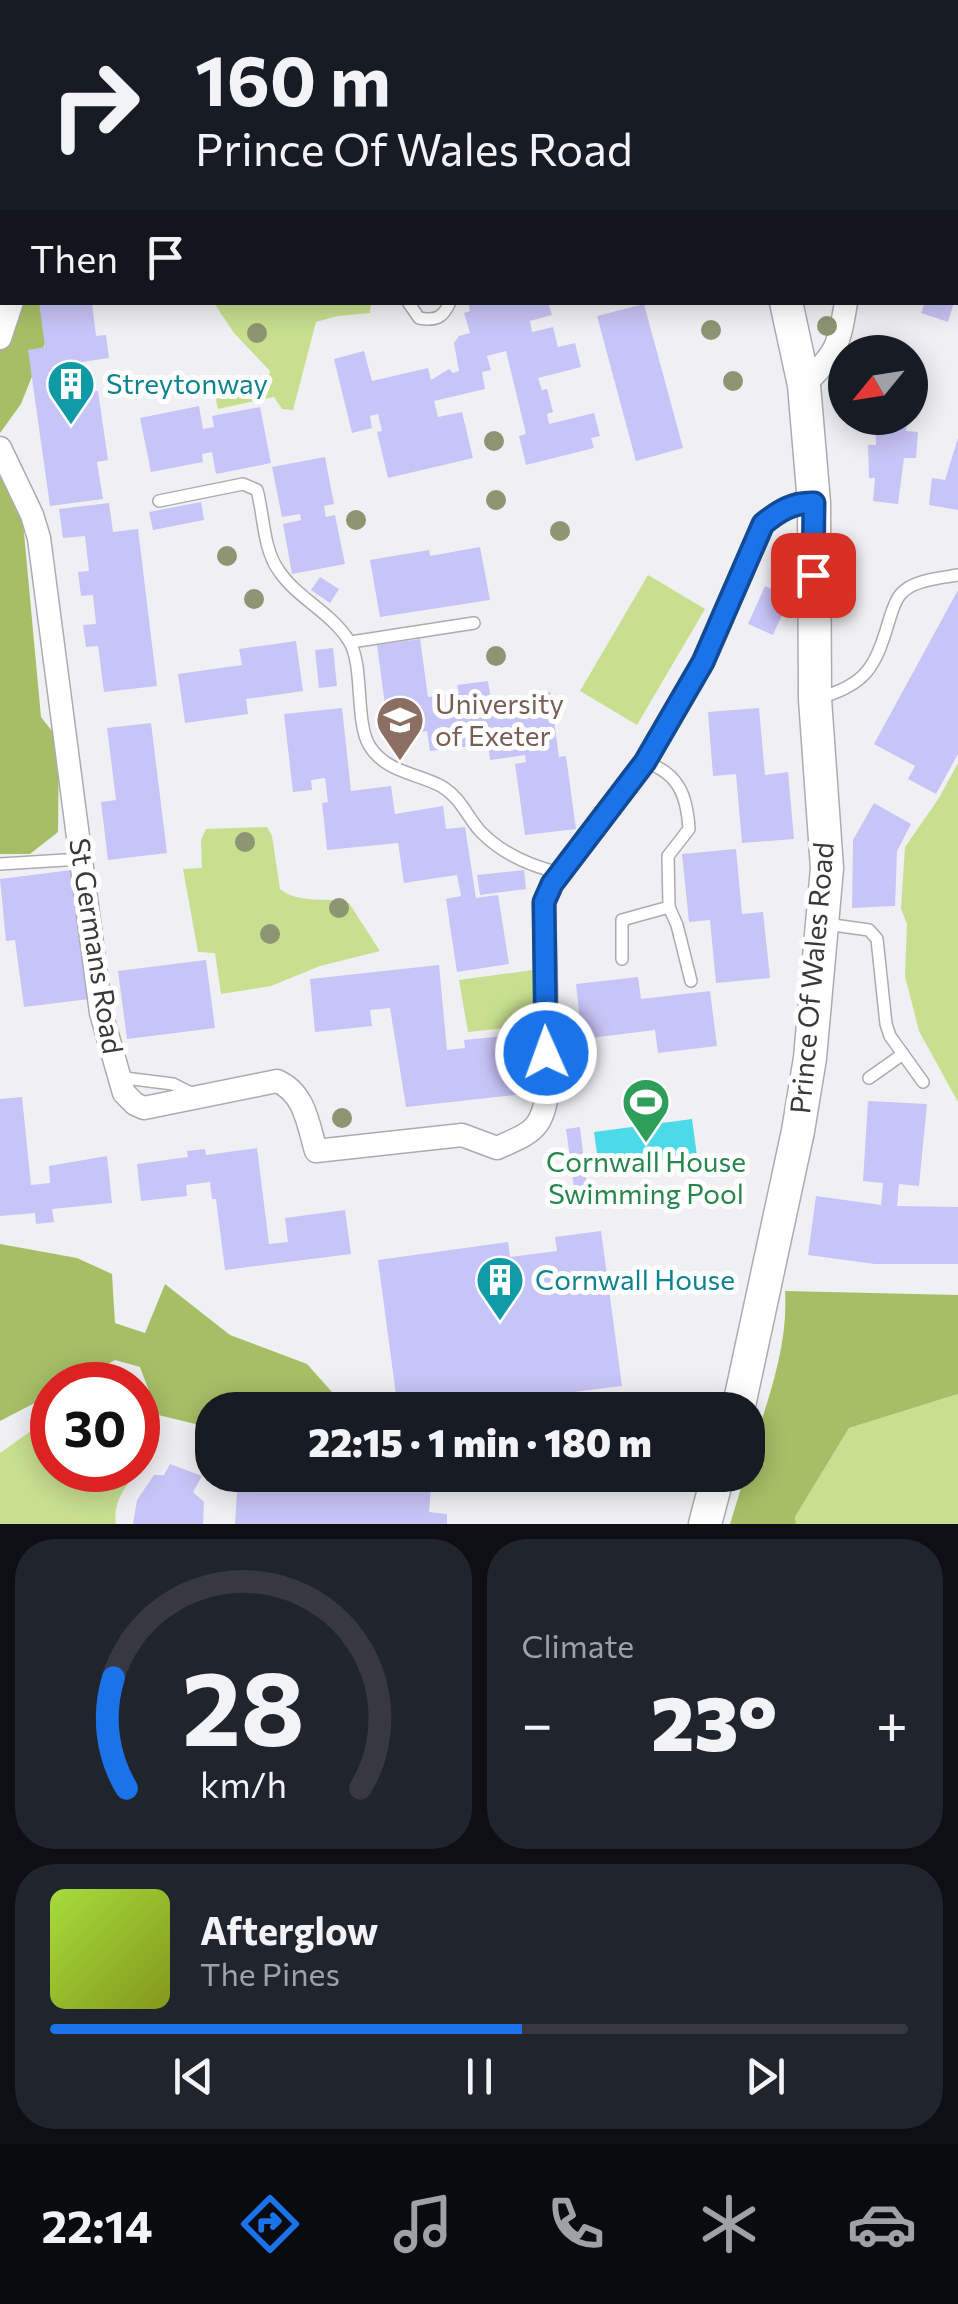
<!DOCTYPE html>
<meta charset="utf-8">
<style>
:root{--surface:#171b24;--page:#20242c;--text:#f1f3f6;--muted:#9ea1a6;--line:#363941;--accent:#1a73e8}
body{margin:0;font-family:Commissioner,sans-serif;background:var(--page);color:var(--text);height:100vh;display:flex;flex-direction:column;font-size:38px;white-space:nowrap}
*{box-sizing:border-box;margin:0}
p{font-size:32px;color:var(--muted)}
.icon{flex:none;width:55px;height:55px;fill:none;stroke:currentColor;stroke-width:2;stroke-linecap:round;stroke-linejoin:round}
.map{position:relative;height:1524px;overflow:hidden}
.details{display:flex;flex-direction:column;gap:15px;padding:15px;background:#0d0f14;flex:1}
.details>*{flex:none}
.banner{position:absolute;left:0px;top:0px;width:960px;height:305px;box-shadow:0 5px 25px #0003;background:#171b24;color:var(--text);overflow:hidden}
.needle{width:65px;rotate:240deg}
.controls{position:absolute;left:828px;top:335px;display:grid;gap:20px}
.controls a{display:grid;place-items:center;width:100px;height:100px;border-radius:50%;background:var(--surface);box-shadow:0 5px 25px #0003;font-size:50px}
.speed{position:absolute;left:30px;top:1362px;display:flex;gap:20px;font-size:50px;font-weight:700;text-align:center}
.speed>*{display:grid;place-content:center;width:130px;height:130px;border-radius:50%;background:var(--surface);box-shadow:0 5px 25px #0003;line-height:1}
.speed .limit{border:15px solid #d22;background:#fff;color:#111}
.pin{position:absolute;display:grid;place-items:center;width:85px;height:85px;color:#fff;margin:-42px;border-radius:20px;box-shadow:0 5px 15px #0006}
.me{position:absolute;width:110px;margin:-55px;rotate:358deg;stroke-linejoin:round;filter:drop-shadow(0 0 8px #0008)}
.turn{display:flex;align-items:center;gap:35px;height:210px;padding:0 30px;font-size:45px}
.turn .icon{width:130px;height:130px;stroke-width:2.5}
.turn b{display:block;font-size:70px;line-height:85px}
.then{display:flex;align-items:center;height:95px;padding:0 30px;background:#0003;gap:20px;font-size:38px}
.big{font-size:75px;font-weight:800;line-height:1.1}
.details .card{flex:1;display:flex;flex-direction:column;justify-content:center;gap:15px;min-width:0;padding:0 35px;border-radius:40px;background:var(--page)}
.details .dial{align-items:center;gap:0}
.dial svg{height:260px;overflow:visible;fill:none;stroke:var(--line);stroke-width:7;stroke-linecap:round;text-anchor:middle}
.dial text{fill:var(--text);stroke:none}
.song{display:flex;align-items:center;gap:30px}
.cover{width:120px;height:120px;border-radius:15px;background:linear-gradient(135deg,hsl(80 70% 55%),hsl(70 70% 35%))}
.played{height:10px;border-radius:5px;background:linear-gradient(90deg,var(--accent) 55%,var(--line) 55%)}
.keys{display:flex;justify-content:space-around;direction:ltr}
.heat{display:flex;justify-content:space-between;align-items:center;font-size:55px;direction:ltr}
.details .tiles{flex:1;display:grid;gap:15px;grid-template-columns:1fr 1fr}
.card:last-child{grid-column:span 2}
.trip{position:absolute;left:195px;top:1392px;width:570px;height:100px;border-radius:40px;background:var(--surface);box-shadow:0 5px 25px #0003;font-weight:800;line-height:100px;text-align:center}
.dock{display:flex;height:160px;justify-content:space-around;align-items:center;background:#090b0e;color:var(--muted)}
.dock .icon{width:70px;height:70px}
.dock .active{color:var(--accent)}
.dock b{font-size:45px;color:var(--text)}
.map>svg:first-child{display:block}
.green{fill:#c7df8f}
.forest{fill:#a6bf66}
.water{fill:#4ddae8}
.building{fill:#c7c4f7}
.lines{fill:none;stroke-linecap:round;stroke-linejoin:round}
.lane-casing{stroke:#acacb0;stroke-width:14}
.street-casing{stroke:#acacb0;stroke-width:25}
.secondary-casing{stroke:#acacb0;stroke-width:35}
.lane{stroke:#fff;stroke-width:11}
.street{stroke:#fff;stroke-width:22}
.secondary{stroke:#fff;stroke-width:32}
.tree{fill:#8d9572}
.route-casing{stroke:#114b97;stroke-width:25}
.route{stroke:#1a73e8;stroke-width:18}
.labels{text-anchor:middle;stroke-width:10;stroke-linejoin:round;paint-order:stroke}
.culture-label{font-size:28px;fill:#0d838f;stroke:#fefeff;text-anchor:start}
.education-label{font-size:28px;fill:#785e54;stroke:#fefeff;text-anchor:start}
.street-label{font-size:28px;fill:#39393a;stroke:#fefeff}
.leisure-label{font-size:28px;fill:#27864d;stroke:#fefeff}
</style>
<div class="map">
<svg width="958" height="1524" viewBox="0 0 958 1524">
<rect width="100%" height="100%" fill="#f0f0f4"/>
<!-- green -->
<g class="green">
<polygon points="214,303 371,303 370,313 338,316 316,322 293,410 282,409 274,397 218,409 215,396 267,384 270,371 234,333"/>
<polygon points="648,575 705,609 637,725 580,691"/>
<polygon points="958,763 958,1102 919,1031 905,976 907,924 901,909 905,847 939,798"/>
<path d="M267 827 272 836 280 889C301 905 325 896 349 903L380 951 320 966 271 986 221 994 215 953 198 952 183 869 202 868 201 840 206 829Z"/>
<polygon points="533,970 534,1025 468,1032 459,980"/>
<polygon points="958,1394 958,1524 796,1524 795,1517 849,1428"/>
<path d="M52 1416V1470H138V1456L139 1471C124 1487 113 1502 116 1524H0V1453Z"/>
</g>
<!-- forest -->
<g class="forest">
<polygon points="0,75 2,302 47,303 50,331 21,404 0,433"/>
<polygon points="0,465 23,522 41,717 59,740 58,832 30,854 0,854"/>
<polygon points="0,1244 77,1258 112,1274 115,1323 145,1333 165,1284 230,1335 307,1364 348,1410 212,1410 212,1428 158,1415 140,1367 115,1360 71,1385 52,1385 52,1394 0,1421"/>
<path d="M785 1291 958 1295V1394L849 1428 795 1517 796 1524H730L745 1475H748V1465C764 1409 789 1350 785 1291Z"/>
</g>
<!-- water -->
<polygon class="water" points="692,1119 697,1156 599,1169 594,1132"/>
<!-- building -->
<g class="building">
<polygon points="39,302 92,302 96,336 106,335 109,358 82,362 86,392 98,391 108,460 97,462 103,499 50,506 28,350 45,347"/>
<polygon points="468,302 548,302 552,315 530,321 532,332 553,327 558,347 575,343 581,367 538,378 542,390 547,389 553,412 547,414 549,424 594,413 600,436 591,438 594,448 526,465 519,436 526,434 506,351 487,356 491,370 482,372 485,389 434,401 438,417 462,412 473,458 388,478 377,432 382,431 378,414 370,416 372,428 352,433 334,359 364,351 372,381 428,368 431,380 449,369 453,373 459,371 454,343 459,336 470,333 464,313 470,311"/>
<polygon points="925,302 954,302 948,322 921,313"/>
<polygon points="644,304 683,448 636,461 597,316"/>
<polygon points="199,406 203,429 214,427 212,416 260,407 271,463 216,474 212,452 202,454 203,462 151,472 140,418"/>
<polygon points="875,418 907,418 906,431 918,432 916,458 904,458 898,504 873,501 875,478 869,478 868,445 876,445"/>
<polygon points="958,438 958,510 929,505 932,478 945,480"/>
<polygon points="325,457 334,504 324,506 326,517 335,515 345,564 292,574 283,524 301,520 300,514 282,517 272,467"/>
<polygon points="201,502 204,520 153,530 149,512"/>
<polygon points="109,503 113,532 138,529 157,686 104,692 98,646 86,647 83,625 96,624 93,595 81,596 78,572 89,571 85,536 63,538 59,509"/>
<polygon points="480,547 490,600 380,617 370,560 429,550 430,556"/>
<polygon points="320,577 339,589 330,603 311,590"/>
<polygon points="765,586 783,594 776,610 783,613 773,635 748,624"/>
<polygon points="958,590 958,754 936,794 908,779 915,766 874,744"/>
<polygon points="420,639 428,697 459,693 457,685 488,681 491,700 550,692 559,757 566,756 576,829 525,835 515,764 526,762 525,755 490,760 488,744 430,751 427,731 406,735 403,710 386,712 377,645"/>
<polygon points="296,641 303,691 246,699 248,714 185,723 178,674 242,665 239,649"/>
<polygon points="333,648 337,686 319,688 315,650"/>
<polygon points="342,708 351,791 391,786 395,814 443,806 446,829 465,827 476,898 498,895 509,964 457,972 446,899 461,896 457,875 404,883 398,843 327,850 322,803 328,802 325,778 311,780 312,790 293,792 284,714"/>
<polygon points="759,708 765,775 788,772 794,839 742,843 736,774 713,776 708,712"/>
<polygon points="151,723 167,853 108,860 101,802 116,800 107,728"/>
<polygon points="874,803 911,824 897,851 895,906 852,908 853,840"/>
<polygon points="736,849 742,914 763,912 770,978 716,983 710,920 689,922 682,854"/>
<polygon points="72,870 89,999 24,1007 15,940 6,941 0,879"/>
<polygon points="524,870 526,889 480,895 477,875"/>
<polygon points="206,960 215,1028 127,1039 118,971"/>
<polygon points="439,965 447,1050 465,1048 464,1040 527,1034 533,1093 406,1107 390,1008 370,1010 372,1026 315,1032 310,979"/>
<polygon points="638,977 641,999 710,991 717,1046 658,1053 655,1030 582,1039 576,984"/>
<polygon points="22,1097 31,1185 50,1183 49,1166 107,1156 112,1203 52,1209 54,1222 36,1224 35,1213 0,1216 0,1099"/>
<polygon points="868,1101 927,1104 919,1186 899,1184 897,1206 958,1207 958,1264 875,1264 808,1255 816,1196 881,1205 883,1183 863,1181"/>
<polygon points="580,1127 587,1187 574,1188 566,1129"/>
<polygon points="257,1148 269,1244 288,1242 285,1218 345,1210 351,1254 225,1270 216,1199 212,1199 210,1182 186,1185 187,1196 141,1201 137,1164 188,1157 187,1151 205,1149 206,1155"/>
<polygon points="656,1186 659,1200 618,1206 616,1190"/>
<polygon points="601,1231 622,1386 566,1393 568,1410 537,1410 534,1394 398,1410 378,1260 508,1242 510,1257 557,1251 555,1237"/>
<polygon points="170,1464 202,1476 193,1492 204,1502 203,1524 133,1524 137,1500 154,1475 164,1475"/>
<polygon points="238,1476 431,1489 429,1512 447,1514 447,1524 235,1524"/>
</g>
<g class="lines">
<!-- lane casing -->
<g class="lane-casing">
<g id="lane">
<path d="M408 302 419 318C436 321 443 318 450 302"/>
<path d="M159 501 243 484 257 490C264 516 263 549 279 571 297 598 332 613 349 641 364 664 355 721 369 745 385 772 416 773 441 786 461 798 466 815 480 831 502 854 530 866 560 873"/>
<polyline points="351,642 474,623"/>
<path d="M819 698C865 685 875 668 888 624 891 615 894 602 900 595 911 580 941 578 958 575"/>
<path d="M645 762C679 773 687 796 689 829L668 856 669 907"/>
<polyline points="0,864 81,859"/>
<polyline points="826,924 869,930 877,939 886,1024 890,1036 923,1082"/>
<polyline points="622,959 622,920 669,907 677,925 691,981"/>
<polyline points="117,1077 173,1084 195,1095"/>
<polyline points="869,1078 903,1054"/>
</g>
</g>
<!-- street casing -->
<g class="street-casing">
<g id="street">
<polyline points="10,0 10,2"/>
<polyline points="761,0 762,2"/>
<polyline points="942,2 944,0"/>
<polyline points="0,338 12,302"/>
<path d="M804 385C836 353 839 347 846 302"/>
<path d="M0 448 32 515 39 538 101 1013 124 1093 135 1104 144 1108 277 1081C305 1093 308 1124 316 1151L462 1135 497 1148C533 1132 542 1130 548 1089L544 903 552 884 645 762 703 662 763 524C779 511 793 502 814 503"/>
</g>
</g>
<!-- secondary casing -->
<g class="secondary-casing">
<g id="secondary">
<polyline points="580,0 582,2"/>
<polyline points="738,1410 798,1131 810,1058 827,868 815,699 814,503 804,385 786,302"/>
<polyline points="705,1524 718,1475"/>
</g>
</g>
<!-- lane -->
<use href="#lane" class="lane"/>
<!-- street -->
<use href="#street" class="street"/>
<!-- secondary -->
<use href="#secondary" class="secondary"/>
</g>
<!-- trees -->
<g class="tree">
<circle cx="827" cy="326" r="10"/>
<circle cx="711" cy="330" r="10"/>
<circle cx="257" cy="333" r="10"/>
<circle cx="733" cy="381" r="10"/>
<circle cx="494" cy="441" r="10"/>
<circle cx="496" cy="500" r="10"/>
<circle cx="356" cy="520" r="10"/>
<circle cx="560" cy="531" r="10"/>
<circle cx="227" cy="556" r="10"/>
<circle cx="254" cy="599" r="10"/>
<circle cx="496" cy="656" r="10"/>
<circle cx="245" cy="842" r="10"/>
<circle cx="339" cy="908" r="10"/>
<circle cx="270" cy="934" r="10"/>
<circle cx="342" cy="1118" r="10"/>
</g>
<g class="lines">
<!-- route casing -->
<g class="route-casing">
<path id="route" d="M546 1053 544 902 552 884 645 762 703 662 763 524C779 511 793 502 814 503L813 575"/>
</g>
<!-- route -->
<use href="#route" class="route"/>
</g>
<!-- icons -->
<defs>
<g id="building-pin" transform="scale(2.5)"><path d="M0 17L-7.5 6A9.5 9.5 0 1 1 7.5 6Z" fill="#0f9aa8" stroke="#fefeff"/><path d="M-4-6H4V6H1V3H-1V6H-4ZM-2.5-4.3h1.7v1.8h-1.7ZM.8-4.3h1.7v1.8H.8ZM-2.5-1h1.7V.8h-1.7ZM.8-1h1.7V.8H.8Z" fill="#fff"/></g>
<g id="university-pin" transform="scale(2.5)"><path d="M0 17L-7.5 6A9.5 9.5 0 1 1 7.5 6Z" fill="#8d6e63" stroke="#fefeff"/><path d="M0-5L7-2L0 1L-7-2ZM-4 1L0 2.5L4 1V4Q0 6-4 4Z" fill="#fff"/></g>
<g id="stadium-pin" transform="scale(2.5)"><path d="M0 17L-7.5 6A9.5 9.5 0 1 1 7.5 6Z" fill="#2e9e5b" stroke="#fefeff"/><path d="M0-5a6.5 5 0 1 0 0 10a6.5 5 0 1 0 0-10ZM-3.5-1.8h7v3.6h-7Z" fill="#fff"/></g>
</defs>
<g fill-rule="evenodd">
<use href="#building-pin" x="71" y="384"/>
<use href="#university-pin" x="400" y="720"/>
<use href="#stadium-pin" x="646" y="1102"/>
<use href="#building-pin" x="500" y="1280"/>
</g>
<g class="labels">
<!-- culture labels -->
<g class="culture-label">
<text x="106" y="394">Streytonway</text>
<text x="535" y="1290">Cornwall House</text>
</g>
<!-- education labels -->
<g class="education-label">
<text x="435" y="714">University<tspan x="435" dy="32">of Exeter</tspan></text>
</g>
<!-- street labels -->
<g class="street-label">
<text transform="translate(96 946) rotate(81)" y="10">St Germans Road</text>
<text transform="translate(812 978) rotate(-85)" y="10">Prince Of Wales Road</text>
</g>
<!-- leisure labels -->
<g class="leisure-label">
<text x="646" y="1172">Cornwall House<tspan x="646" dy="32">Swimming Pool</tspan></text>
</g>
</g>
</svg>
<div class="controls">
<a><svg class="needle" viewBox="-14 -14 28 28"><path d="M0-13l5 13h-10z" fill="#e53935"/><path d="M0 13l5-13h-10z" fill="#9ea1a6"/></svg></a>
</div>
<div class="speed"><div class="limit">30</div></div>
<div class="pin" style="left:813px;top:575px;background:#d93025"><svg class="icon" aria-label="arrive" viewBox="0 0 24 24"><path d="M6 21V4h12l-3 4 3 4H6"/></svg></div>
<svg class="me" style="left:546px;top:1053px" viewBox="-20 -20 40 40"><circle r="17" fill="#1a73e8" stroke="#fff" stroke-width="3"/><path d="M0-11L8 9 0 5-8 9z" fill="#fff"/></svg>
<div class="trip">22:15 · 1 min · 180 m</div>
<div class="banner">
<div class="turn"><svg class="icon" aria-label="right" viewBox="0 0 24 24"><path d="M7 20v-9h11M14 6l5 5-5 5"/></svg><div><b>160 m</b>Prince Of Wales Road</div></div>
<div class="then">Then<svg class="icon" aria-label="arrive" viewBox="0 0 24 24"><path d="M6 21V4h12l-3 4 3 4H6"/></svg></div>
</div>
</div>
<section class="details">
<div class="tiles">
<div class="card dial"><svg viewBox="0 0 100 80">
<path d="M14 69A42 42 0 1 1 86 69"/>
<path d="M14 69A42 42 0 0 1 10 35" stroke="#1a73e8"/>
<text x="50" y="56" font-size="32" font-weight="700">28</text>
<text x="50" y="72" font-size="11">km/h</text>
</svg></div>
<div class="card"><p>Climate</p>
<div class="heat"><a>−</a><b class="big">23°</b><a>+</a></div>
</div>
<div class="card">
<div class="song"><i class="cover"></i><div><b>Afterglow</b><p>The Pines</p></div></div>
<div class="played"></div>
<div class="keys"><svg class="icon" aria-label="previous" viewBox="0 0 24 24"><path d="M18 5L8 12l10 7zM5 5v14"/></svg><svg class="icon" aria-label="pause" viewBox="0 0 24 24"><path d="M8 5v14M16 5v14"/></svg><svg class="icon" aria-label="next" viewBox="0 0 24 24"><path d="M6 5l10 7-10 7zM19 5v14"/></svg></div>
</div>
</div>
</section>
<nav class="dock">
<b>22:14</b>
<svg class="icon active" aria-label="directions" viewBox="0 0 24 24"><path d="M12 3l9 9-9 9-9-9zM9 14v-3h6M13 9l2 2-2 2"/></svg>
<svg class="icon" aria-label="music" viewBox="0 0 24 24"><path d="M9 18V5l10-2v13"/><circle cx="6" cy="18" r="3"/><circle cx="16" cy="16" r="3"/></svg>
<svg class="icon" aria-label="phone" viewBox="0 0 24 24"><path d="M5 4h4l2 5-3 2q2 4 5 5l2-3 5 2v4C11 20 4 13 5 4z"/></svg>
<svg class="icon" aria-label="climate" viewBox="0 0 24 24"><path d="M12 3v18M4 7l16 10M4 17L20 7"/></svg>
<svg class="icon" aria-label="car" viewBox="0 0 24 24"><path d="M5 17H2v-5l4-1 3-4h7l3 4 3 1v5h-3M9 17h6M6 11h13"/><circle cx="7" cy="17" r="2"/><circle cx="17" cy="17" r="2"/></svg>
</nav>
